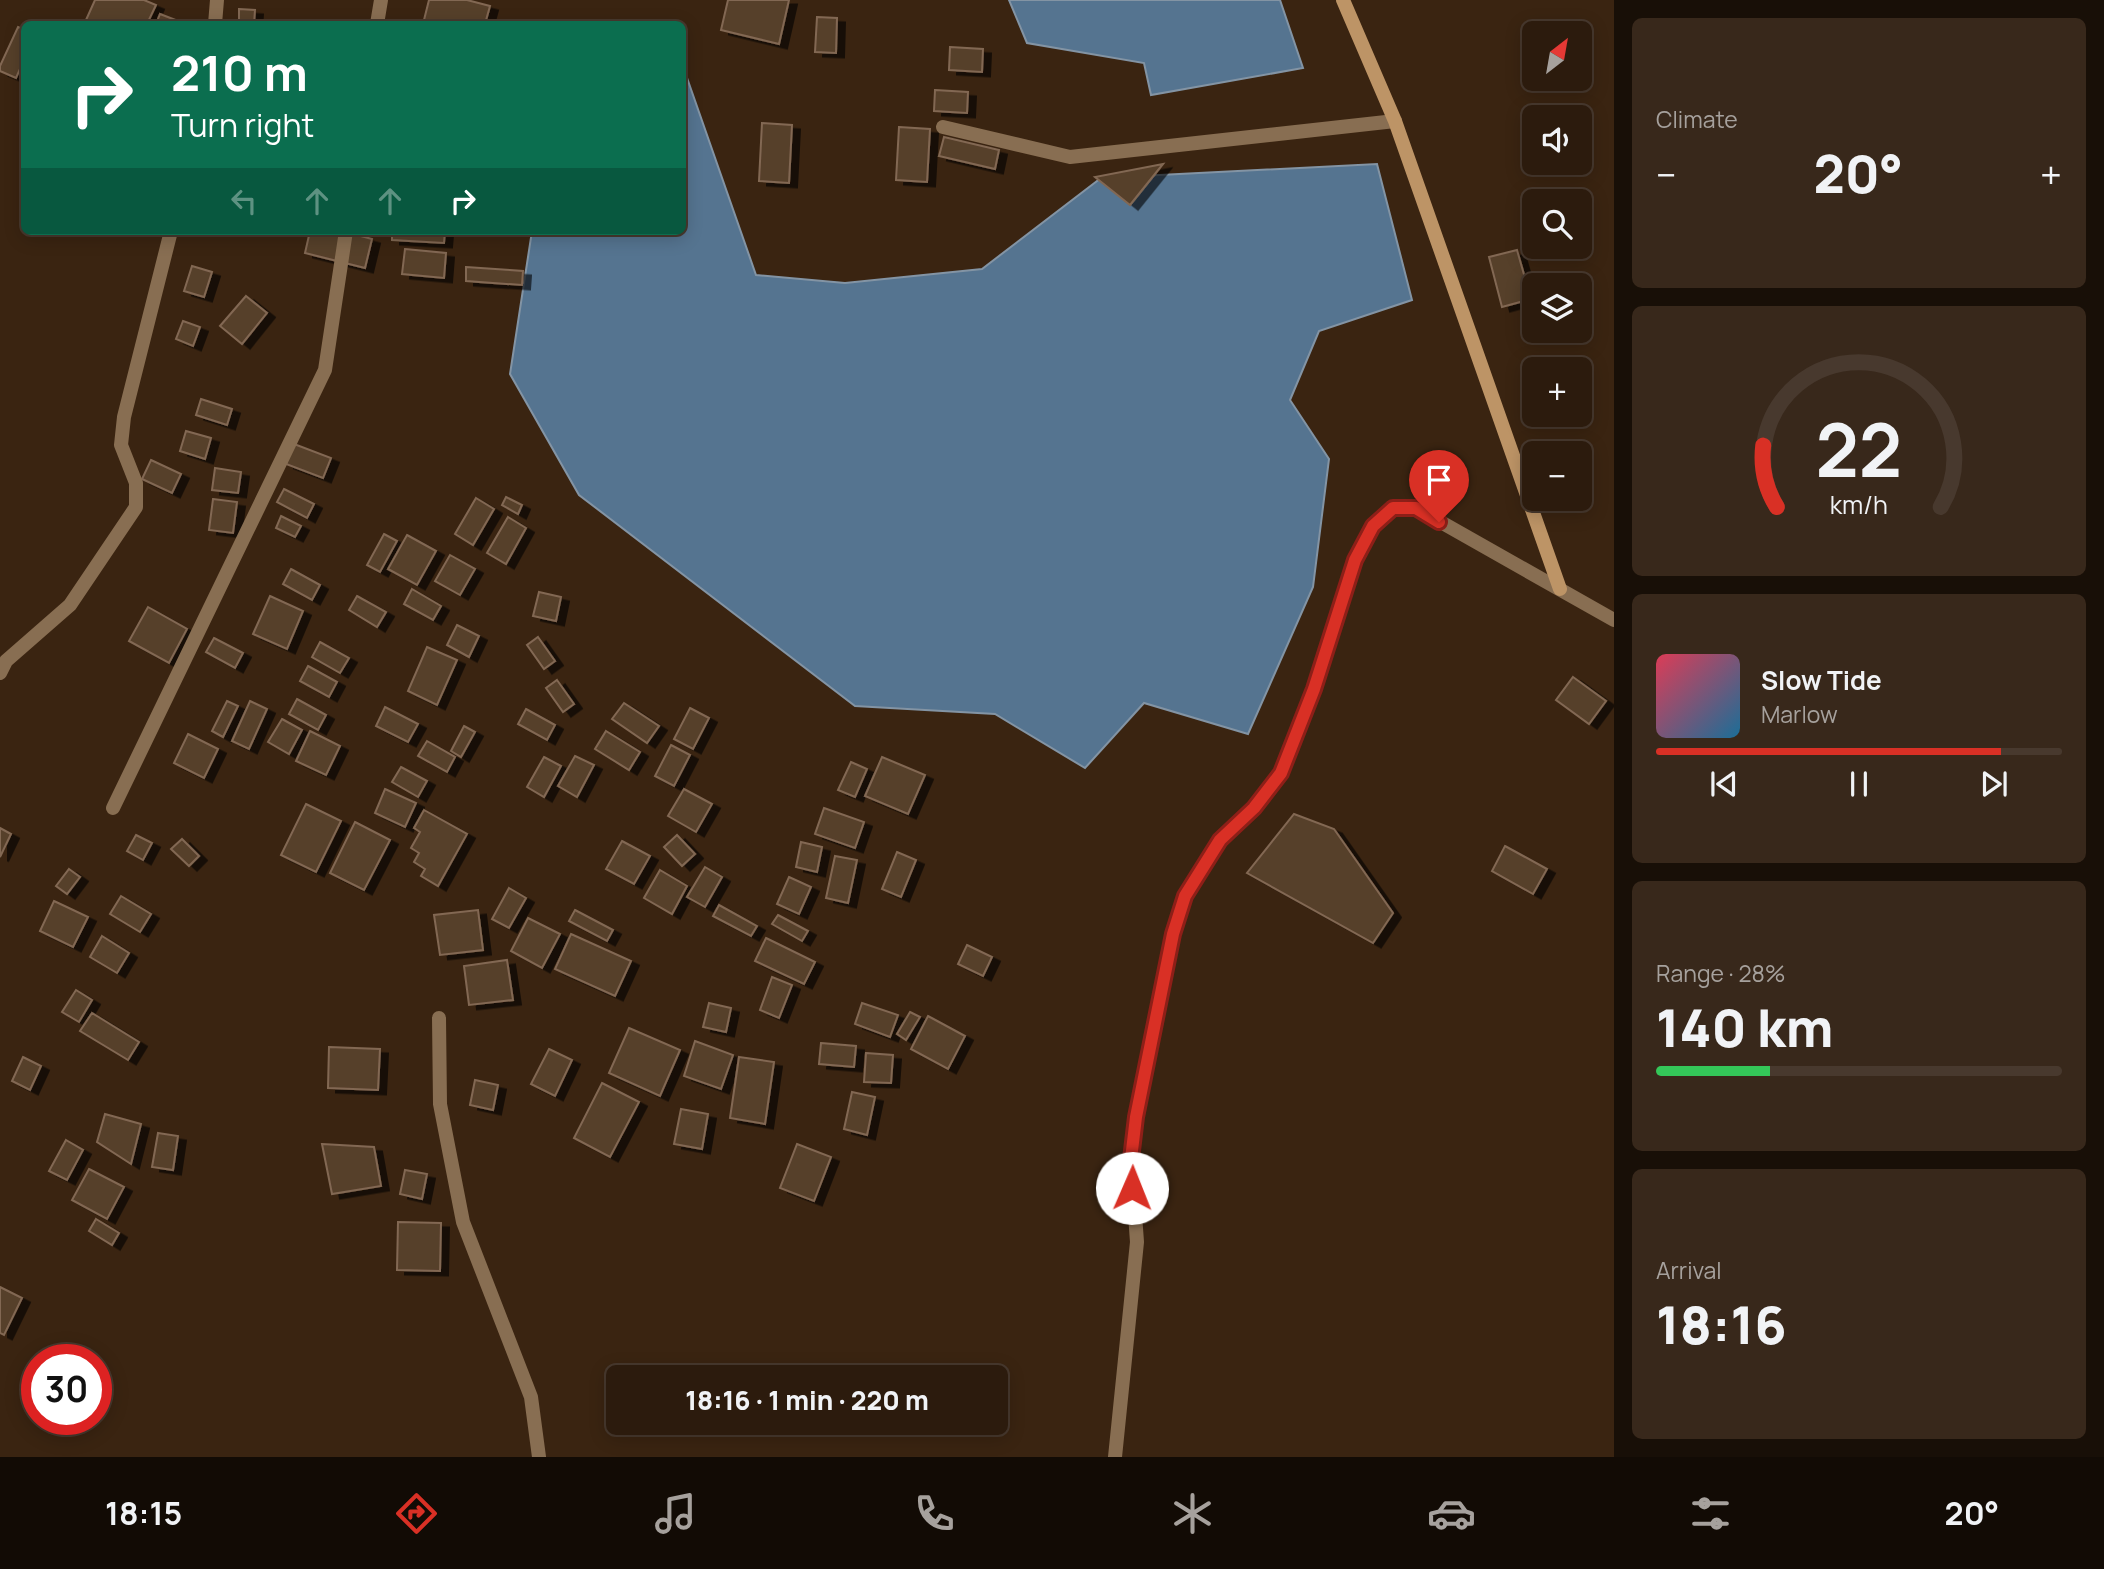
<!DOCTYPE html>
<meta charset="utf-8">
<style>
:root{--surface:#2c1b0d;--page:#38281b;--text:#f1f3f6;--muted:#a6a19d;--line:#48392e;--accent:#d93025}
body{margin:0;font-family:Manrope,sans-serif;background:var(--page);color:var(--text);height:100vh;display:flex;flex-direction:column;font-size:26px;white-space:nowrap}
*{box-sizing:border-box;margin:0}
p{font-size:23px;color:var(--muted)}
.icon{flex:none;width:38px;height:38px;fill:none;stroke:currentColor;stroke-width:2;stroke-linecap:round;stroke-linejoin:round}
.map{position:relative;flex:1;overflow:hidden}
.drawer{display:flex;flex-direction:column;gap:18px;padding:18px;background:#180f07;width:490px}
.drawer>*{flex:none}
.top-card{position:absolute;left:21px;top:21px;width:665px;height:214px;border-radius:10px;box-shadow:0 4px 18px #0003,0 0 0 2px var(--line);background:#0b6e4f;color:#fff;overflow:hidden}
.needle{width:46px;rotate:31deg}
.fabs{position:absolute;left:1522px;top:21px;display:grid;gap:14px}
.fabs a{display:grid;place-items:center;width:70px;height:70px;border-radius:10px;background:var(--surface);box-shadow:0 4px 18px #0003,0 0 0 2px var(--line);font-size:35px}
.speed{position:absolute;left:21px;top:1344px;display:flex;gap:14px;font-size:35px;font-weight:700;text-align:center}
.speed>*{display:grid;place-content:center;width:91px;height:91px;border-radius:50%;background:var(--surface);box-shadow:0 4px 18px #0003,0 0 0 2px var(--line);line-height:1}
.speed .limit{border:10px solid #d22;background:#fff;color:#111}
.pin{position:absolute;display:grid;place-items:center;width:60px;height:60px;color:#fff;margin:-72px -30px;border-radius:50% 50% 50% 0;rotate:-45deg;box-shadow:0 0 7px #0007}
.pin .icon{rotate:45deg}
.me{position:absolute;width:77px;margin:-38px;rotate:1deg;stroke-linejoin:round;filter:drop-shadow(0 0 5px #0008)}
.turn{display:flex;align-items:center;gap:24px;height:147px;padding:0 35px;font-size:32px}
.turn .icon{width:91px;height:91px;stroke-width:2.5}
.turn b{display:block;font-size:49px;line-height:60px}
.lanes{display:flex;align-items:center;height:66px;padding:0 35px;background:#0003;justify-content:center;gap:35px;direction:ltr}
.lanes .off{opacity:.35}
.big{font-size:52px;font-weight:800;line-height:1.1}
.drawer .card{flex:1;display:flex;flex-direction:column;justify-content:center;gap:10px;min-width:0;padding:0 24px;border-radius:10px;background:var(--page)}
.drawer .dial{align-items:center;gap:0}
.dial svg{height:182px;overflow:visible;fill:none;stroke:var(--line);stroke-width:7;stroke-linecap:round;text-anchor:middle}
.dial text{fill:var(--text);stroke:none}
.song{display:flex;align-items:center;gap:21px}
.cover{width:84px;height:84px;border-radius:10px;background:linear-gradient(135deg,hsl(350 70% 55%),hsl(200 70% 35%))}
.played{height:7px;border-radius:4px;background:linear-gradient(90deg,var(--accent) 85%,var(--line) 85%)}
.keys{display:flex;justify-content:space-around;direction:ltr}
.heat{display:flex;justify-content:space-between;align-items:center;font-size:38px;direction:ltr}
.charge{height:10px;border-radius:5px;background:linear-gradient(90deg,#34c759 28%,var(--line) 0)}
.trip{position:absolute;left:606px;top:1365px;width:402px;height:70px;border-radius:10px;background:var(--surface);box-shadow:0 4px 18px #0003,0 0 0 2px var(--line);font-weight:800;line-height:70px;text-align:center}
.tab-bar{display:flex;height:112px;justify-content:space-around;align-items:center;background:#120b05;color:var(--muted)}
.tab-bar .icon{width:49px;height:49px}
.tab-bar .active{color:var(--accent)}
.tab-bar b{font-size:32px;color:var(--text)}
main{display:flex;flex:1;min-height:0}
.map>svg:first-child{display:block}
.water{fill:#557490;stroke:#8394a4;stroke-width:2}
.building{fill:#573f2b;stroke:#826853;stroke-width:2;filter:url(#shadow)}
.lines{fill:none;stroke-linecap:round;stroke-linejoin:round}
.street{stroke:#886e52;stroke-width:14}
.secondary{stroke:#bd9466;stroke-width:14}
.route-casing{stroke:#8d1f18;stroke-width:18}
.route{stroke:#d93025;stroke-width:12}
</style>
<main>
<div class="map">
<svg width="1614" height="1457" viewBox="0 0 1614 1457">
<defs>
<filter id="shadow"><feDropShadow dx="8" dy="4.5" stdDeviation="0" flood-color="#0009"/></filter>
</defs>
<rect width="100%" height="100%" fill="#3a2411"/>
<!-- water -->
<g class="water">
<polygon points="1009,0 1280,0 1303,68 1151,95 1144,63 1027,43"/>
<polygon points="683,75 686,75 756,275 845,283 982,269 1101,178 1377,164 1412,300 1319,331 1290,400 1329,459 1313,587 1248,734 1144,703 1085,768 995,714 855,706 579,495 510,374 532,231 682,231"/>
</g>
<!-- building -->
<g class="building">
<polygon points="95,0 144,0 156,5 147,24 97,24 86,20"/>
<polygon points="429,0 467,0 490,6 485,24 443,24 424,20"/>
<polygon points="728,0 789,0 779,44 721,30"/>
<polygon points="239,9 255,10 254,24 239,24"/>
<polygon points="160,14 186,24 156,24"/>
<polygon points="817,17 837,18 836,53 815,52"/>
<polygon points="18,27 24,30 24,60 16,78 0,71 0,66"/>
<polygon points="950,47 983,49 982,72 949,70"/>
<polygon points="935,90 968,92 967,113 934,111"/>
<polygon points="762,123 792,125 789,183 759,181"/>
<polygon points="899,127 930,129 927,182 896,180"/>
<polygon points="944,137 999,150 995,169 939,156"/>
<polygon points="1163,164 1130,205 1095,177"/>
<polygon points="310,231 342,231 372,239 365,268 305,253"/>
<polygon points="392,231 445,231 444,243 392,240"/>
<polygon points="405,249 446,253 444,278 402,274"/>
<polygon points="1517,250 1531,299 1502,307 1489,257"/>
<polygon points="192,266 212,272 204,297 184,291"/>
<polygon points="466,267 523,271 522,285 466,281"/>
<polygon points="246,296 267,313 242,344 220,326"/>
<polygon points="183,321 200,327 193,346 176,339"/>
<polygon points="201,399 232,409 227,425 196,415"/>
<polygon points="186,431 211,438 205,459 180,451"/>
<polygon points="294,444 331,458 323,478 286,464"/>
<polygon points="151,460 181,474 172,493 142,479"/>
<polygon points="215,468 241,472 238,493 212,490"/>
<polygon points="284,489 314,504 307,518 277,502"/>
<polygon points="506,497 522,505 518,514 502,505"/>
<polygon points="476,498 494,509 473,545 455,534"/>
<polygon points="213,499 237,502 233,533 209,530"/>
<polygon points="281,516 301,526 295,537 276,528"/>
<polygon points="508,517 526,528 506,564 487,553"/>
<polygon points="384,534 397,541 380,572 367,565"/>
<polygon points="407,535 436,551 417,585 388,569"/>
<polygon points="450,555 475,569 460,595 435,581"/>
<polygon points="291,569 320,585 312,600 283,584"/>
<polygon points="412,589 441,606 433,620 404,604"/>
<polygon points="539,592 561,597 556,621 533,616"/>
<polygon points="270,596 303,611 287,649 253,634"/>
<polygon points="357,596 386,612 377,627 349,610"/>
<polygon points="148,607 187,629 169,663 129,641"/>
<polygon points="457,625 479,636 469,657 447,645"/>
<polygon points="538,637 555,661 544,669 527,645"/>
<polygon points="214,638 243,653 235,668 206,652"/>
<polygon points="320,642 349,658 340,673 312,657"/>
<polygon points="427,647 457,660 437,705 408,691"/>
<polygon points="308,666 337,682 329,697 300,681"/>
<polygon points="1573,677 1606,701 1589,724 1556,700"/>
<polygon points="557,680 574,704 563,712 546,688"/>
<polygon points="297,699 326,715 318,730 289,714"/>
<polygon points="227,701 238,706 223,737 212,731"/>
<polygon points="250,701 267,709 249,749 232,741"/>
<polygon points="624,703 659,726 647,743 612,719"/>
<polygon points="385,707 418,724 408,742 376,726"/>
<polygon points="690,708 709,718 693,749 674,739"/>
<polygon points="526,709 555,725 547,740 518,724"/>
<polygon points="282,719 302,730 289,754 268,742"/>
<polygon points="464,726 475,732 461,757 451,751"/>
<polygon points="310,731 340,746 326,775 296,761"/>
<polygon points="606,731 640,752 629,770 595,749"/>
<polygon points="188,734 218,749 204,778 174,763"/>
<polygon points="427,741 455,757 447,772 418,756"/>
<polygon points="671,745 690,755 674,786 655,776"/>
<polygon points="575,756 594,765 577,797 558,786"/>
<polygon points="544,757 561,766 544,797 527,787"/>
<polygon points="882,757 925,775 908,814 865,796"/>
<polygon points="851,762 867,769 855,797 838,790"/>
<polygon points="401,767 427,781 418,797 392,782"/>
<polygon points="385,789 416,803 405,827 375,813"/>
<polygon points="684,789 712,804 696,832 668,816"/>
<polygon points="306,804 341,821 316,872 281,855"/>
<polygon points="824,808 864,822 855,848 815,834"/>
<polygon points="424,810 467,834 438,886 421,876 425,869 414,862 419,853 411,848 420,832 414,828"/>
<polygon points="1294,814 1334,829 1393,913 1373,943 1247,873"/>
<polygon points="355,822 390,840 364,890 330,873"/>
<polygon points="0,828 11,834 0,857"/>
<polygon points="136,835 152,843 143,860 127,851"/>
<polygon points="677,835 695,854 682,866 664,847"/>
<polygon points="182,839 199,856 189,866 171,849"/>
<polygon points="622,841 650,856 634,884 606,869"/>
<polygon points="801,842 822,847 817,872 796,867"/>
<polygon points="1505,846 1547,869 1533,894 1492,871"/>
<polygon points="897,852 916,860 901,897 882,889"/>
<polygon points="835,856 857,860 848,903 826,898"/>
<polygon points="705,867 722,877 705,907 687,897"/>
<polygon points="69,869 80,877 67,894 56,886"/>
<polygon points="660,870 687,886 672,914 644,898"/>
<polygon points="789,877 811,887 799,914 777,904"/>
<polygon points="509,888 526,898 509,928 492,919"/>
<polygon points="121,896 151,914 140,932 110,914"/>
<polygon points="54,901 88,917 73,947 40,931"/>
<polygon points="719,905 757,926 751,936 713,916"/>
<polygon points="478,910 483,950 440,955 434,915"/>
<polygon points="575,910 613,930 607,941 569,921"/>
<polygon points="778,915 808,931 802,941 772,924"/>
<polygon points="528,918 560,934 542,968 511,951"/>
<polygon points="571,934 631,961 615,996 555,969"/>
<polygon points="102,936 129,953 117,973 90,957"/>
<polygon points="766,938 815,962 804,984 755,961"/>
<polygon points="967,945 992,957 983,976 958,964"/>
<polygon points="507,960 513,1000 469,1005 464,966"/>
<polygon points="772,977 792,985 779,1018 760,1010"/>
<polygon points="76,990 92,1000 79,1022 62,1012"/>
<polygon points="709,1003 731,1008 726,1032 703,1027"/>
<polygon points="862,1003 898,1015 890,1037 855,1024"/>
<polygon points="910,1012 920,1017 906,1040 897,1034"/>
<polygon points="92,1013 139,1042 128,1060 80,1031"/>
<polygon points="928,1016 965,1036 948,1069 911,1049"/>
<polygon points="629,1028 680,1050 660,1096 609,1073"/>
<polygon points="695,1041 733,1055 721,1089 684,1076"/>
<polygon points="821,1043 856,1046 854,1067 819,1064"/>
<polygon points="329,1047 380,1049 378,1090 328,1088"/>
<polygon points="549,1049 572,1060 555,1096 531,1084"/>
<polygon points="866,1053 893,1055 891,1083 864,1082"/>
<polygon points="23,1057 41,1066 30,1090 12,1081"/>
<polygon points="739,1057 774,1062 765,1124 730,1118"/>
<polygon points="475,1080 498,1085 493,1110 470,1105"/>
<polygon points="602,1083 639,1102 610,1157 574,1138"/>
<polygon points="852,1092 875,1097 867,1135 844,1129"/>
<polygon points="681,1109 708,1114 702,1149 674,1144"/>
<polygon points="105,1114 141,1124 131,1164 97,1142"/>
<polygon points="158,1133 178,1136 173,1170 152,1167"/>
<polygon points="66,1140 83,1150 67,1180 49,1171"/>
<polygon points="322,1144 374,1147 381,1186 332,1194"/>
<polygon points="797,1144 831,1157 814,1201 780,1188"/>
<polygon points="89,1169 124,1187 107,1219 72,1200"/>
<polygon points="405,1170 427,1174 422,1199 400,1194"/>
<polygon points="96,1219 119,1233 112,1245 89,1231"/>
<polygon points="398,1222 441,1223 440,1271 397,1270"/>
<polygon points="0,1287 22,1298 4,1335 0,1333"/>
</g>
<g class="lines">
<!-- street -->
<g class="street">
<polyline points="215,24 217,0"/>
<polyline points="377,24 381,0"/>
<polyline points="943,127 1070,157 1395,121"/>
<polyline points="0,673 6,661 70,605 136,507 136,483 121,445 124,417 171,231"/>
<polyline points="113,808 325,370 346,231"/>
<polyline points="439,1018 440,1104 463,1222 531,1397 539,1457"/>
<polyline points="1115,1457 1137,1242 1131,1159 1136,1117 1173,934 1185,896 1220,840 1254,809 1281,773 1314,689 1355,560 1372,526 1393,508 1416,508 1614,620"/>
</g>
<!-- secondary -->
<polyline class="secondary" points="1343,0 1395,121 1560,589"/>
</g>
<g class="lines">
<!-- route casing -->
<g class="route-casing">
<polyline id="route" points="1132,1188 1131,1159 1136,1117 1173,934 1185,896 1220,840 1254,808 1281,773 1314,689 1355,560 1373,526 1393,508 1416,508 1439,522"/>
</g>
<!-- route -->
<use href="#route" class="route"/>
</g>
</svg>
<div class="fabs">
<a><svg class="needle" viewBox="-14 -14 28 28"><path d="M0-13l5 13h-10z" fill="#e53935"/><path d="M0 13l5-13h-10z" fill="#a6a19d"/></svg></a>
<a><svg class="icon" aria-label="sound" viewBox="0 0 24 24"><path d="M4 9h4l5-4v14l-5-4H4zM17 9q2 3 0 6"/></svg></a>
<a><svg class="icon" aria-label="search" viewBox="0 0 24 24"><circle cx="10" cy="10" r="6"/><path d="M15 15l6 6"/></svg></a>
<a><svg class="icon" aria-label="layers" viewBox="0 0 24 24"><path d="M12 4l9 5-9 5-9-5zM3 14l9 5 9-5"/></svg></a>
<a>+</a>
<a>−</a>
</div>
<div class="speed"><div class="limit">30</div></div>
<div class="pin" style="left:1439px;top:522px;background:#d93025"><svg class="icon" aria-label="arrive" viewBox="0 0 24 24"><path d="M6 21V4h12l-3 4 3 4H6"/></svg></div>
<svg class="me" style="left:1132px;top:1188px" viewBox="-20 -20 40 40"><circle r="19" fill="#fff"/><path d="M0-13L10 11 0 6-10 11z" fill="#d93025"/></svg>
<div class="trip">18:16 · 1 min · 220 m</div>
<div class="top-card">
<div class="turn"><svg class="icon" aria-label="right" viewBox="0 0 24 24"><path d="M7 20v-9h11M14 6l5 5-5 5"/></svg><div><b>210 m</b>Turn right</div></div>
<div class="lanes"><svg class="icon off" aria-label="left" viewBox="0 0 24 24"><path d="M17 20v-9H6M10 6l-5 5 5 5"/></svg><svg class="icon off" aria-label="ahead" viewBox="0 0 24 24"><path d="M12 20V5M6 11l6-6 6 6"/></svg><svg class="icon off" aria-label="ahead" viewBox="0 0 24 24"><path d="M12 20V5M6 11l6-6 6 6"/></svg><svg class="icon" aria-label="right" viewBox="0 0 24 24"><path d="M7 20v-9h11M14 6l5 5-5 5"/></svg></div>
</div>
</div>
<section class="drawer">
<div class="card"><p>Climate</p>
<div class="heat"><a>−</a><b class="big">20°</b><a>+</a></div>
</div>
<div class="card dial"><svg viewBox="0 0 100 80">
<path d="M14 69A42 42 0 1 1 86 69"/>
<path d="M14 69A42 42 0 0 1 8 42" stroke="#d93025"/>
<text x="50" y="56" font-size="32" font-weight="700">22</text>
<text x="50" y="72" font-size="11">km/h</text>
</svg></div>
<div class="card">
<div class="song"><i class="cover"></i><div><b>Slow Tide</b><p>Marlow</p></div></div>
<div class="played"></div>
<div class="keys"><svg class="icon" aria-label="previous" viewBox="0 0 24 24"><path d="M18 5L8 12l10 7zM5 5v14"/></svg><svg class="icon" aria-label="pause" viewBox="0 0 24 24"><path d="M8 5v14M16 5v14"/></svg><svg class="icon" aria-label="next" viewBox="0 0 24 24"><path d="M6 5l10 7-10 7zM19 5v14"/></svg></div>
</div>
<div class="card"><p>Range · 28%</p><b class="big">140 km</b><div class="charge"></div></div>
<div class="card"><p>Arrival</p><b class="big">18:16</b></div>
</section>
</main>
<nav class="tab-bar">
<b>18:15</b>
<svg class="icon active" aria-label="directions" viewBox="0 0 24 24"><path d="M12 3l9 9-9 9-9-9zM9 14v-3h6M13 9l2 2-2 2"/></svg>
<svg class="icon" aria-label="music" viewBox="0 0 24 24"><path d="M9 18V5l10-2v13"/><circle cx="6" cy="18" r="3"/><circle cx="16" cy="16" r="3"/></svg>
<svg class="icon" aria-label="phone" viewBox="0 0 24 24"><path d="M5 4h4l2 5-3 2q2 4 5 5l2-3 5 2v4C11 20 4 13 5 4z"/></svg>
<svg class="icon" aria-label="climate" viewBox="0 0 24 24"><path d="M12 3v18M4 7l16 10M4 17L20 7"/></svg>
<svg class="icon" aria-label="car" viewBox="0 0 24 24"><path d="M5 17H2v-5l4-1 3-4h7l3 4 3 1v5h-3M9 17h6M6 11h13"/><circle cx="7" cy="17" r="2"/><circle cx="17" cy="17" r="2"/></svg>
<svg class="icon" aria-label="filters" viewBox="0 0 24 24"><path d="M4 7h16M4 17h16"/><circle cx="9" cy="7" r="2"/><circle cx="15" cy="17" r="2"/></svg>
<b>20°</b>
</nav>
